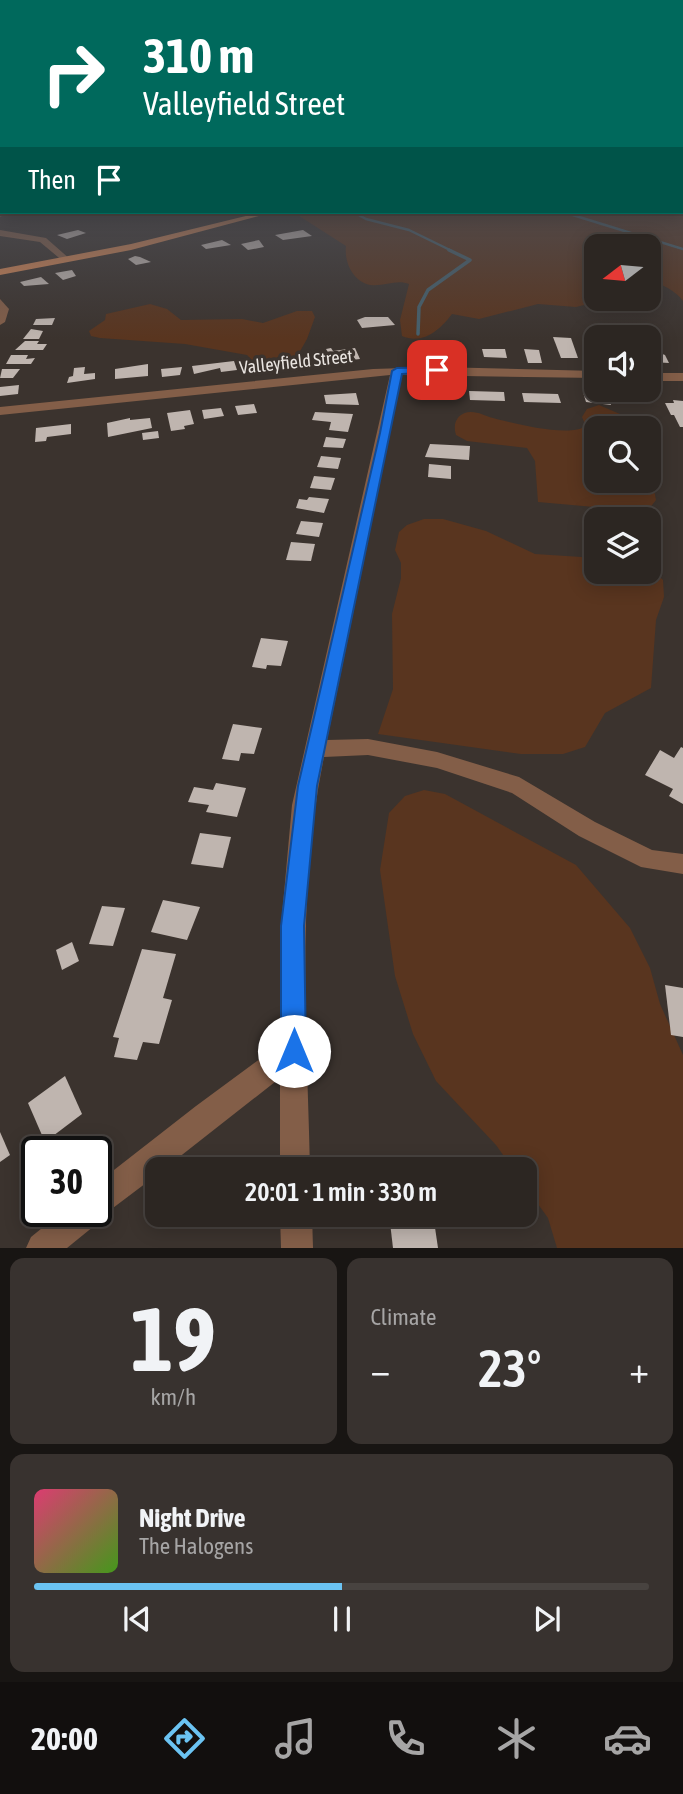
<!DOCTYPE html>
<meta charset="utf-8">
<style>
:root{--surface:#2c2622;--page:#38322f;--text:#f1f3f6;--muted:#a6a5a5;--line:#484340;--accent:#6bc3f2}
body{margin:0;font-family:"Asap Condensed",sans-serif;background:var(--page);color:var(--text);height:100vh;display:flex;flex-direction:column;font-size:26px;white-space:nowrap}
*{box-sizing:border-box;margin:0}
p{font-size:23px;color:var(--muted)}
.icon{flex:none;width:38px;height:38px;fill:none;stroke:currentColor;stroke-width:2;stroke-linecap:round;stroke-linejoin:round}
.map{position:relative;height:1248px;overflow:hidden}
.side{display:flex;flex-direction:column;gap:10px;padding:10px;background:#181513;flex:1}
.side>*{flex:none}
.hud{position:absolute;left:0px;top:0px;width:684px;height:214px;box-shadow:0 4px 18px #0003,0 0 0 2px var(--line);background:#00695c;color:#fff;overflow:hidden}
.needle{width:46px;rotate:254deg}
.tools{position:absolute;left:584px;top:234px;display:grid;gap:14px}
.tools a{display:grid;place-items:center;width:77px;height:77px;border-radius:14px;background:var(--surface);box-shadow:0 4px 18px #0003,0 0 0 2px var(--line);font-size:35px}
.speed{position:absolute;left:21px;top:1136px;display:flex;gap:14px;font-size:35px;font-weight:700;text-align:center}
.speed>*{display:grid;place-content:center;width:91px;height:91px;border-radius:50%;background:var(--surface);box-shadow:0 4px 18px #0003,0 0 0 2px var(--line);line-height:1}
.speed .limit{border:4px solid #111;border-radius:10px;background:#fff;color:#111}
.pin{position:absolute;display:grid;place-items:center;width:60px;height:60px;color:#fff;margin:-30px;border-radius:14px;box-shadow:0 4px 10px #0006}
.me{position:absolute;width:77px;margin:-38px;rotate:0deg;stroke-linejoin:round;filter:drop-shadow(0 0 5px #0008)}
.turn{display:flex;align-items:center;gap:24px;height:147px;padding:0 28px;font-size:32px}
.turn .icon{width:91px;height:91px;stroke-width:2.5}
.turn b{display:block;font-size:49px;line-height:60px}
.then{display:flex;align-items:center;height:66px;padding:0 28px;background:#0003;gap:14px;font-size:26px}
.big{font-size:52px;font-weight:600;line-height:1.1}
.side .tile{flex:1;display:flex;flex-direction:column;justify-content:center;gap:10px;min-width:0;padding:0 24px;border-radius:14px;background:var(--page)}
.side .dial{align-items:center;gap:0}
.dial b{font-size:91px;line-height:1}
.song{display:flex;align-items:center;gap:21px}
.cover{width:84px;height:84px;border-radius:10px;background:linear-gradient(135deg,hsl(340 70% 55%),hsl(100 70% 35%))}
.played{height:7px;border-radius:4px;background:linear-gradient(90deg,var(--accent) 50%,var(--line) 50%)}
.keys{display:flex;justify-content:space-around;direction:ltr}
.heat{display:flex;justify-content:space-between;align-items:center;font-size:38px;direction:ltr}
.side .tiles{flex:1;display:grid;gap:10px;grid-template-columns:1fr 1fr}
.tile:last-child{grid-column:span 2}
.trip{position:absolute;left:145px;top:1157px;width:392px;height:70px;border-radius:14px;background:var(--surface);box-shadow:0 4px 18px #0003,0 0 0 2px var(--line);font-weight:600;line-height:70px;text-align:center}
.tabs{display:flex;height:112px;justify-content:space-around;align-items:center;background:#120f0e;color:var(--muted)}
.tabs .icon{width:49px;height:49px}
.tabs .selected{color:var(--accent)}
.tabs b{font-size:32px;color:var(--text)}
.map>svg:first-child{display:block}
.green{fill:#59351f}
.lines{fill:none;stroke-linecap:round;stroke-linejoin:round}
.stream-far1{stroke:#46606c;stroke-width:2.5}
.stream{stroke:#46606c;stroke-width:3.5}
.building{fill:#bfb5af}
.minor{fill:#835e48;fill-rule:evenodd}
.primary{fill:#cf8455;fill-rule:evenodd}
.route{fill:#1a73e8;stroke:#114b97;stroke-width:2}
.labels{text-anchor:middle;stroke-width:7;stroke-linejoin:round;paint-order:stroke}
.far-street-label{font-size:18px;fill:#eae5e1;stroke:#3b332e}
</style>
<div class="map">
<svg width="683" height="1248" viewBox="0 0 683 1248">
<rect width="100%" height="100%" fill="#3b332e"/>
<!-- green -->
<g class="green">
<path d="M683 198V301C675 290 662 284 649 281V247H597V295L586 299 584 305 576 307 538 304 479 319 452 314C440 330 423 345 402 336L400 320 409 284C396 279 384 287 370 285 352 281 344 261 346 246L293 212H682Z"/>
<polygon points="150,304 167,309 181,320 242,319 263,323 297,311 312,311 315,317 307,339 295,360 271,368 258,366 247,355 185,344 100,338 91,336 89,331 105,320 106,314"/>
<path d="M599 405 620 414 637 429H597V481H649V463L656 500 649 509H617L538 502 535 461 527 448 467 441 456 435C452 423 458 412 471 412 479 412 485 416 493 418 513 423 569 438 586 426L582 417 587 409Z"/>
<polygon points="424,519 443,519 486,531 535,554 597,558 597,572 649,572 650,567 663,580 664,597 656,620 651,688 605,713 585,747 563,754 521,754 378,734 393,689 392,614 401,578 401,563 395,550 399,532 407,525"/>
<polygon points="424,790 445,794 576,865 630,928 650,968 660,1004 683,1055 683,1248 557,1248 548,1218 525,1186 525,1169 513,1169 496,1145 436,1081 413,1034 395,976 380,870 389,813 405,796"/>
</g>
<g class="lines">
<!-- stream-far1 -->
<g class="stream-far1">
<polyline points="353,212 366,219 409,230 452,251"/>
<polyline points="563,212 683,249"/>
</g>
<!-- stream -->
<polyline class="stream" points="418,334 419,307 428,290 470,260 449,250"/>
</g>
<!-- building -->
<g class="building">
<polygon points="78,230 86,233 67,239 57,235"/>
<polygon points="303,230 312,236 283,240 275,235"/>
<polygon points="222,240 231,245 206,249 201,245"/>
<polygon points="259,240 264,247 248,250 241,244"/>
<polygon points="135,256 140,257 151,262 136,265 128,259"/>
<polygon points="72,270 76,276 63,280 55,273"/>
<polygon points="41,277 49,284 24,286 20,282"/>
<polygon points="365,317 388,317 395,325 362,328 357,320"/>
<polygon points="55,318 52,325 33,325 36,319"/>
<polygon points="31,329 43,331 39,339 23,339"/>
<polygon points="553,337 571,338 578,358 561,358"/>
<polygon points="25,341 39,341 37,344 47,344 43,350 15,350"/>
<polygon points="582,341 596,341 597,350 585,350"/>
<polygon points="433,346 456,350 456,358 433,357"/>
<polygon points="331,348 333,351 355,348 360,359 334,362 326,349"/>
<polygon points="482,349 505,349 507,358 484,357"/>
<polygon points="524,349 539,350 542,363 528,363"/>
<polygon points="649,349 665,355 669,363 651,362"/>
<polygon points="11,355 28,355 26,359 35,358 31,364 6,364"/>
<polygon points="234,361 237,370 221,372 220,368 194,374 192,366"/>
<polygon points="148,364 148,376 115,379 115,369"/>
<polygon points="85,367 84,374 95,373 95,379 67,383 69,377 73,376 74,368"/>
<polygon points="182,367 180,375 162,377 161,369"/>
<polygon points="2,369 20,369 13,378 0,378"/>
<polygon points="19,385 18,394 0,396 0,387"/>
<polygon points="602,390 621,390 625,402 610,401 611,405 586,402 583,392 603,393"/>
<polygon points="469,391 504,392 505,401 470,400"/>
<polygon points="356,393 359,405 326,404 324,395"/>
<polygon points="522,393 558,394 561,403 524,402"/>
<polygon points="673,400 683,401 683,427 680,427 674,415 671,415 665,403 674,403"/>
<polygon points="254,404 257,413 238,415 235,406"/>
<polygon points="221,408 224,416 204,419 202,410"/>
<polygon points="190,410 194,424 184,426 185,429 171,431 167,413"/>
<polygon points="315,412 353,414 348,432 329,430 331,422 312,420"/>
<polygon points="130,418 130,420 150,418 152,428 108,437 107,423"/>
<polygon points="71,424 71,434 47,437 46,441 35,442 36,428"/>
<polygon points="158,431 159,438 143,440 142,433"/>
<polygon points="326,437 346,439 343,448 323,447"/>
<polygon points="430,444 470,446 469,460 425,457"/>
<polygon points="321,456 341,458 338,469 317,467"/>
<polygon points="429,464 451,466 451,479 428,477"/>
<polygon points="314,476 335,478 331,490 310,488"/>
<polygon points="309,497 329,499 324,513 296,508 299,499 307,500"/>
<polygon points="301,521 323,523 319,537 296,534"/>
<polygon points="291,542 315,544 311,561 286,560"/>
<polygon points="261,638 288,641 281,666 267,665 266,669 252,667"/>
<polygon points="233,724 262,728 254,754 241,753 239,761 222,759"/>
<polygon points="681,747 683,748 683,804 669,796 673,789 645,775 660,750 674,758"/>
<polygon points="216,783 246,788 237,817 206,812 209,805 188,802 194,787 213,790"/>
<polygon points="200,833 231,837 223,868 191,864"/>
<polygon points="163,900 200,907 187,940 151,932"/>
<polygon points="102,906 125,908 113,946 89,944"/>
<polygon points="72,942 79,961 62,970 56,950"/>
<polygon points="142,949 176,954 163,998 172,1000 159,1044 143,1042 137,1060 114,1057 119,1038 113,1037"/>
<polygon points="665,985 683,988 683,1037 671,1035"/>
<polygon points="65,1076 82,1114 45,1142 28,1103"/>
<polygon points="0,1132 10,1155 0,1162"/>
<polygon points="389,1214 433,1214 438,1248 393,1248"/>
</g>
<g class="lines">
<!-- minor -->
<g class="minor">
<polygon points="2,211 2,212 9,212 0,217"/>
<polygon points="0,230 46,238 71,260 64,262 40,242 0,236"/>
<polygon points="0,299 9,309 5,322 0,325"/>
<path d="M437 367 597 371V378L402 375 327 740 368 739 437 752 519 777 595 822 652 850 683 854V874L641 867 579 836 512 793 437 768 368 755 324 757C296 892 307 1032 310 1169H280V1078L164 1169H158V1174L101 1217 99 1222 67 1248H26L31 1237 63 1211H96V1184L196 1106 280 1044 281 926 292 805 390 375 0 415V407L373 369Z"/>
<rect x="649" y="373" width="34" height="8"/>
<polygon points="280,1214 312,1214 313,1248 281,1248"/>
</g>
<!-- primary -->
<polygon class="primary" points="262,212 274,212 131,250 0,275 0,269 131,244"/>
</g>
<!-- sky -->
<linearGradient id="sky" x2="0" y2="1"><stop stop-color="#201c19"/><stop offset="0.49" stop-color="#4f5057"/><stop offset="1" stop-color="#4f5057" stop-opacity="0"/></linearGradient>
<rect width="683" height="339" fill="url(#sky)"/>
<!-- route -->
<polygon class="route" points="437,367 441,368 441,372 402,374 317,786 304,926 306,1051 302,1060 294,1064 285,1060 281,1051 281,926 298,786 380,433 392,371 397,368"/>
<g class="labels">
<!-- far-street labels -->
<g class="far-street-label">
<text transform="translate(296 362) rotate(-6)" y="6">Valleyfield Street</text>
</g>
</g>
</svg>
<div class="tools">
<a><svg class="needle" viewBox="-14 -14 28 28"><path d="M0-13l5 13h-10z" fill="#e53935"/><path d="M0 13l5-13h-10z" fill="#a6a5a5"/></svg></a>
<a><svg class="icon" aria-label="sound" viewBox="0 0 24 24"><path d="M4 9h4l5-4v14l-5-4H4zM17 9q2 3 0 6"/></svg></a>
<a><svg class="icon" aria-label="search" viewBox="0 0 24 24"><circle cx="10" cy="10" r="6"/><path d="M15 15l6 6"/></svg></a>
<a><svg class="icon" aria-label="layers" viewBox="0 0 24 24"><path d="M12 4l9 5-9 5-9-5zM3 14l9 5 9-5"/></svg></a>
</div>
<div class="speed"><div class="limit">30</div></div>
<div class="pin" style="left:437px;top:370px;background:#d93025"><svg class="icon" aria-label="arrive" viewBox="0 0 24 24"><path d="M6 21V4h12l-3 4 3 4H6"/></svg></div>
<svg class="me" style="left:294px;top:1051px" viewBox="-20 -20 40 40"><circle r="19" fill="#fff"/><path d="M0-13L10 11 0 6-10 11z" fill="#1a73e8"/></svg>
<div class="trip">20:01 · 1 min · 330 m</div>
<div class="hud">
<div class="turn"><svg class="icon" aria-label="right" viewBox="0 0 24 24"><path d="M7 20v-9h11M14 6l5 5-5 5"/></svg><div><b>310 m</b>Valleyfield Street</div></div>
<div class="then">Then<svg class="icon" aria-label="arrive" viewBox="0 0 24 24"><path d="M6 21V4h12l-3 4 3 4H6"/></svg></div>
</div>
</div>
<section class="side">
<div class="tiles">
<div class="tile dial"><b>19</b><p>km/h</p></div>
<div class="tile"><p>Climate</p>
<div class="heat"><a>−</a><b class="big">23°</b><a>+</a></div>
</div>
<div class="tile">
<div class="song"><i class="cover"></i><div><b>Night Drive</b><p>The Halogens</p></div></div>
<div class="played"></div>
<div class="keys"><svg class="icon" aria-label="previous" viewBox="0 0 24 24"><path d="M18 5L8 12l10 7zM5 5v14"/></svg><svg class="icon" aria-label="pause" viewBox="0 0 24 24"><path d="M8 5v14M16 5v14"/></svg><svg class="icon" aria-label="next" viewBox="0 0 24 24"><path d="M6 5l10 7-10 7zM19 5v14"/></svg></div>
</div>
</div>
</section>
<nav class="tabs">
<b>20:00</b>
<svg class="icon selected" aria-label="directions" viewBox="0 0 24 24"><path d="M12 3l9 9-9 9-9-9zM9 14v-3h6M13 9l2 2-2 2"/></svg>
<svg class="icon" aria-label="music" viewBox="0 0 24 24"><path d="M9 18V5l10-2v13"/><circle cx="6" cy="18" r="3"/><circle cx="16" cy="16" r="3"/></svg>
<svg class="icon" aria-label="phone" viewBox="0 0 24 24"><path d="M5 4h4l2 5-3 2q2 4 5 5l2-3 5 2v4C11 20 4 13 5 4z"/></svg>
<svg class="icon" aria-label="climate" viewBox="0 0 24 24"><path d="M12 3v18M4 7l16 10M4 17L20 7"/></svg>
<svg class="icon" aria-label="car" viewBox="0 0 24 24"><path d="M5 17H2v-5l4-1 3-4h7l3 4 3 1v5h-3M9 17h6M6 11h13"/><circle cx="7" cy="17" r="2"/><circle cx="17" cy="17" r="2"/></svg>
</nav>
